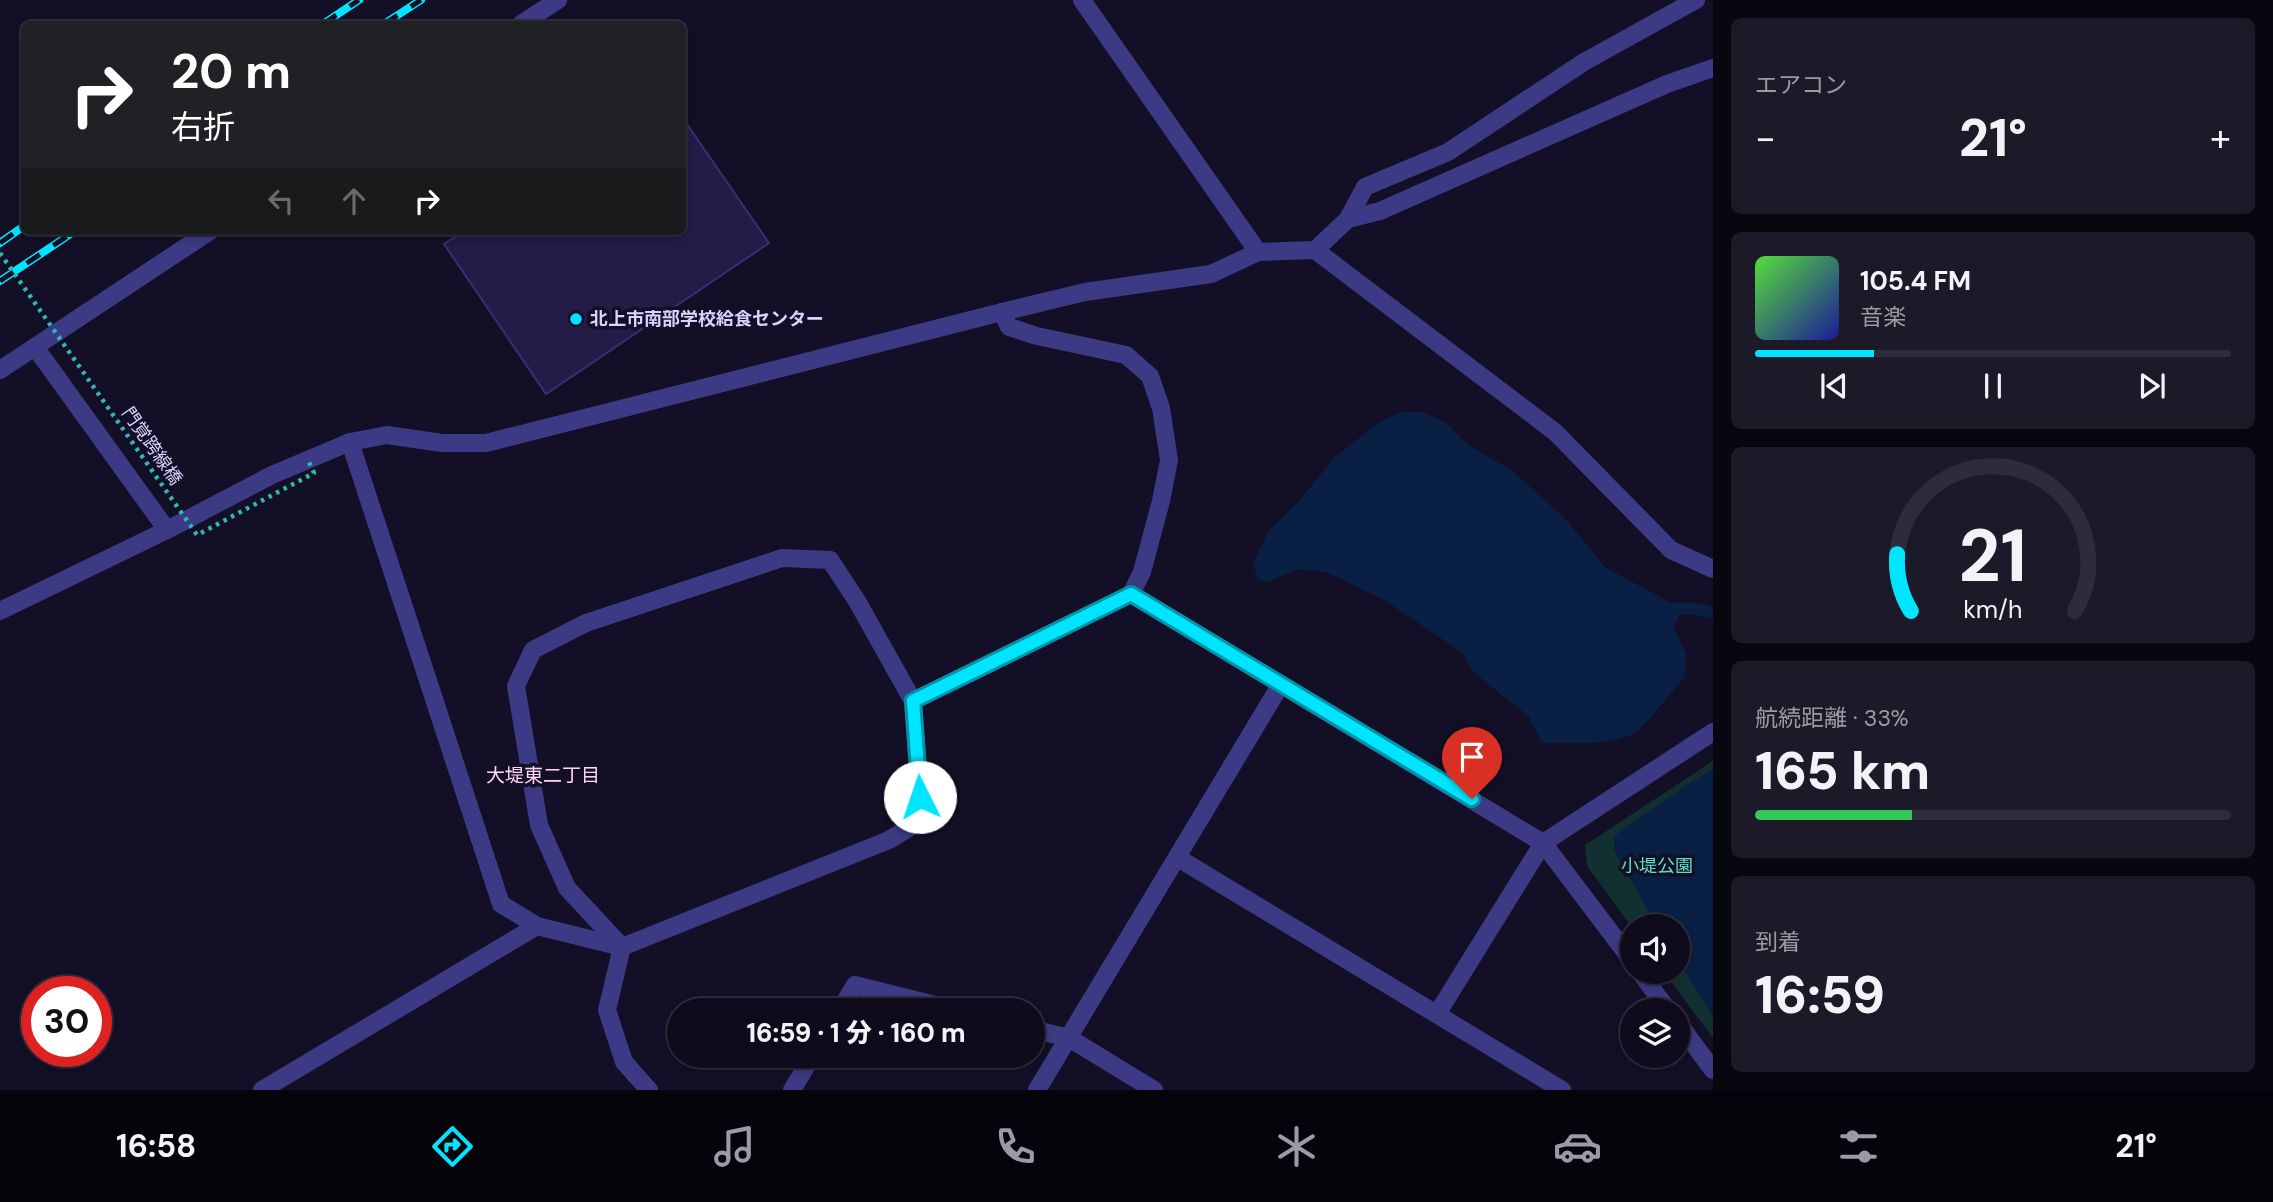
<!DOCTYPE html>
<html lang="ja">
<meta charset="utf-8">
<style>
:root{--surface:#0e0b1c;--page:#1c1929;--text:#f1f3f6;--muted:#9b9ba3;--line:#2e2b3b;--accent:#00e5ff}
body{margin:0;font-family:"DM Sans","Noto Sans JP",sans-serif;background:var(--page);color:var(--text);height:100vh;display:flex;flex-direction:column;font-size:26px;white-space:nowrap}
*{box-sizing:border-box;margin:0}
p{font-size:23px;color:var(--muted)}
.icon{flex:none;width:38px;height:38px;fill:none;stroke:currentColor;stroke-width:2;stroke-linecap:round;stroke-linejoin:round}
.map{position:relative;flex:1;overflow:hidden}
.details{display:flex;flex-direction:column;gap:18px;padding:18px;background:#08060f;width:560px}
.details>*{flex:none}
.guide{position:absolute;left:21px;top:21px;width:665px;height:214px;border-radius:10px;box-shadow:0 4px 10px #0003,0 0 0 2px var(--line);background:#202124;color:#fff;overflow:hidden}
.controls{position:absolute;left:1620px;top:914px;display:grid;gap:14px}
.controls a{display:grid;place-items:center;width:70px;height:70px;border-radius:50%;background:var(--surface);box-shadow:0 4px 10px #0003,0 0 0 2px var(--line);font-size:35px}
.speed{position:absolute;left:21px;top:976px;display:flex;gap:14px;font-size:35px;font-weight:700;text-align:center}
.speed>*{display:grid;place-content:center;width:91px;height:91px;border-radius:50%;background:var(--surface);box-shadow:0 4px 10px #0003,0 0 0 2px var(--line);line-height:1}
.speed .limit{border:10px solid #d22;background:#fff;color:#111}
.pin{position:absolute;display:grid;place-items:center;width:60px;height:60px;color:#fff;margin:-72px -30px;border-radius:50% 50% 50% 0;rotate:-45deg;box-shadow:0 0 7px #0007}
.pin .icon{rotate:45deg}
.me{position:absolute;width:77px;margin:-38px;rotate:356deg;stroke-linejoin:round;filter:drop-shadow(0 0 5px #0008)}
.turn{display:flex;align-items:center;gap:24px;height:147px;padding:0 35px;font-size:32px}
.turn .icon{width:91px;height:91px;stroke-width:2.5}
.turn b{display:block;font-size:49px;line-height:60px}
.lanes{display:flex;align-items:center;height:66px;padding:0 35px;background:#0003;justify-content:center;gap:35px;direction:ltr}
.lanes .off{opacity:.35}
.big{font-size:52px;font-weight:800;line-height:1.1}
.details .widget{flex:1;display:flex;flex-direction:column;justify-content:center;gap:10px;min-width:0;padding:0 24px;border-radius:10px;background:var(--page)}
.details .dial{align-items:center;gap:0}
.dial svg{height:182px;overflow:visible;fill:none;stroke:var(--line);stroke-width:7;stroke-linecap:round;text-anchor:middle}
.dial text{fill:var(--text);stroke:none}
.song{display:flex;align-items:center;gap:21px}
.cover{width:84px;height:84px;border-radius:10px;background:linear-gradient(135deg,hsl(110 70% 55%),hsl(240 70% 35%))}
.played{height:7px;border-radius:4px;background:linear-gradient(90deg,var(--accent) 25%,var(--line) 25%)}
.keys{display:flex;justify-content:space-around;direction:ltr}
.heat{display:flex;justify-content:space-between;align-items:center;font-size:38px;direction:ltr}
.charge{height:10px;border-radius:5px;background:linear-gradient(90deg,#34c759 33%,var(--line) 0)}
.trip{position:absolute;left:667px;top:998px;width:378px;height:70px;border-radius:35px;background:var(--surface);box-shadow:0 4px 10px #0003,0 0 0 2px var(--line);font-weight:800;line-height:70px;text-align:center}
.menu{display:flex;height:112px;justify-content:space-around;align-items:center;background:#06040b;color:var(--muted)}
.menu .icon{width:49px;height:49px}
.menu .active{color:var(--accent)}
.menu b{font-size:32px;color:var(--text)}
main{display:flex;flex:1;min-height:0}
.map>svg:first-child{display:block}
.green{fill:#12302f}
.water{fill:#0a1f44}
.building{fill:#241b47;stroke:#3b2d73;stroke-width:2}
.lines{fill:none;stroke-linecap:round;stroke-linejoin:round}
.minor{stroke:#3d3a85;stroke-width:18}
.rail-casing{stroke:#00e5ff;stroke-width:8}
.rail{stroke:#130f26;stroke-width:5;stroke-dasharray:16;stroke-linecap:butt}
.path-bridge{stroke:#2fb8b0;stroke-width:4.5;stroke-dasharray:3.5 5;stroke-linecap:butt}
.route-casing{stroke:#0095a6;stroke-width:18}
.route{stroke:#00e5ff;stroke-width:12}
.poi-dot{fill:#00e5ff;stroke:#130f26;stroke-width:2.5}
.labels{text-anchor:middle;stroke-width:7;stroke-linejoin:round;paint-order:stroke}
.poi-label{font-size:18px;font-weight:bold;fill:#d9d4ff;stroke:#130f26;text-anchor:start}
.street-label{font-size:18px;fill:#d9d4ff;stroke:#130f26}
.park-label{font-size:18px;fill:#5fe0c0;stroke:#130f26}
.neighbourhood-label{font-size:19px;fill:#ffd6f0;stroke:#130f26}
</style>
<main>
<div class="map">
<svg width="1713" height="1090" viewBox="0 0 1713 1090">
<rect width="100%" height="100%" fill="#130f26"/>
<!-- green -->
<polygon class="green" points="1713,761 1713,1038 1663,971 1678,971 1678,926 1633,926 1633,929 1587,866 1585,845"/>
<!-- water -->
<g class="water">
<path d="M1402 412H1422L1445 422 1468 445 1511 470 1564 517 1605 567 1671 603H1699L1713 607V619L1691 614 1679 615 1674 627 1686 654 1685 677C1671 691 1645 729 1629 736 1606 746 1567 742 1542 743L1529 717 1472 671 1464 654 1384 600 1326 572 1299 569 1267 582 1258 579 1253 564 1268 532 1297 503 1336 456 1380 422Z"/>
<polygon points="1713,769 1713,1017 1678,961 1678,926 1657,926 1614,851 1614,836 1682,788"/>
</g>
<!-- building -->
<polygon class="building" points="682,117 769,243 546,394 444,244 464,231 682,231"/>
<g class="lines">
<!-- minor -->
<g class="minor">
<polyline points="1082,0 1258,252"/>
<polyline points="521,24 558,0"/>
<polyline points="1348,219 1380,211 1667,84 1713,68"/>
<polyline points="1315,250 1555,432 1671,550 1713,569"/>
<polyline points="35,347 167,530"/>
<polyline points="0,370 210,231"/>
<polyline points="350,442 501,904 537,926 622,947 607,1010 624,1062 649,1090"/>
<polyline points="1131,594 1543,843 1633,962"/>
<polyline points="0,611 167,530 272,475 350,442 387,435 442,443 486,443 1002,312 1085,292 1211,274 1258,252 1315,250 1348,219 1365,187 1448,152 1584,62 1696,0"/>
<polyline points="913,701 857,601 830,560 782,558 586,623 533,650 516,686 539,825 567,888 622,947 889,840 910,827 920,797 913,701 1131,594 1142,572 1161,501 1169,460 1161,408 1150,376 1126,355 1037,336 1009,327 1002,312"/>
<polyline points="1178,858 1562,1090"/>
<polyline points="1639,971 1668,1010"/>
<polyline points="840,1010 855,985 955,1010"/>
<polyline points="1437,1014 1543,843 1713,732"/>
<polyline points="1678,1023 1713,1070"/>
<polyline points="1032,1029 1069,1038 1154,1090"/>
<polyline points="262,1090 537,926"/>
<polyline points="792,1090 813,1055"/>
<polyline points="1037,1090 1281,684"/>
</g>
<!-- rail casing -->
<g class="rail-casing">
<g id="rail">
<polyline points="323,24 359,0"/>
<polyline points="384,24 421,0"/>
<polyline points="0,243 24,226"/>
<polyline points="0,281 75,231"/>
</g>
</g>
<!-- rail -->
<use href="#rail" class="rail"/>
<!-- path-bridge -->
<polyline class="path-bridge" points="0,253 197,535 314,473 308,460"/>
</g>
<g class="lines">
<!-- route casing -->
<g class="route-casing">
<polyline id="route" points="920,797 913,701 1131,594 1472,799"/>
</g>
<!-- route -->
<use href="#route" class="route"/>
</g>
<!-- markers -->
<circle class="poi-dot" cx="576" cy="319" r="7"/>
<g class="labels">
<!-- poi labels -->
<g class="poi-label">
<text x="590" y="325">北上市南部学校給食センター</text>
</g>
<!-- street labels -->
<g class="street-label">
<text transform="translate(152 446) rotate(55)" y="6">門覚跨線橋</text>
</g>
<!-- park labels -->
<g class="park-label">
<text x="1657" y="872">小堤公園</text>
</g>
<!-- neighbourhood labels -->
<g class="neighbourhood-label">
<text x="543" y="782">大堤東二丁目</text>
</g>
</g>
</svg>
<div class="controls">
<a><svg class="icon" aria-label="sound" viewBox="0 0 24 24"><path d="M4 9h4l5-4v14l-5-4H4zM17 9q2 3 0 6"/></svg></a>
<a><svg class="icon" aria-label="layers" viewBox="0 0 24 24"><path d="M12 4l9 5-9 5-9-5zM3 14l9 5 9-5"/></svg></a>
</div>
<div class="speed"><div class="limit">30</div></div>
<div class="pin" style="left:1472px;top:799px;background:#d93025"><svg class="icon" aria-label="arrive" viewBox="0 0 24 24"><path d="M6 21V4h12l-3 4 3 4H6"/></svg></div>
<svg class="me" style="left:920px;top:797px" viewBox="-20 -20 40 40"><circle r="19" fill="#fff"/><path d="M0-13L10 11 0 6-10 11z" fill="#00e5ff"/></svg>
<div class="trip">16:59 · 1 分 · 160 m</div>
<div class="guide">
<div class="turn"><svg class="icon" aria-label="right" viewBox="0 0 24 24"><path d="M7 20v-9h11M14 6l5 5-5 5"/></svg><div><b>20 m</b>右折</div></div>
<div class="lanes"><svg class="icon off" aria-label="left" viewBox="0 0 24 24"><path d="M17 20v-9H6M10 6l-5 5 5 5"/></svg><svg class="icon off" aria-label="ahead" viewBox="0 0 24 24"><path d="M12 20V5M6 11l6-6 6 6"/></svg><svg class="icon" aria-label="right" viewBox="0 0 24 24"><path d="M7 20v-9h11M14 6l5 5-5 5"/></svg></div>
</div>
</div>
<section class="details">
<div class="widget"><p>エアコン</p>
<div class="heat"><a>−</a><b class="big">21°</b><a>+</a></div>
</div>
<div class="widget">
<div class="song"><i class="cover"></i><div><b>105.4 FM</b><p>音楽</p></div></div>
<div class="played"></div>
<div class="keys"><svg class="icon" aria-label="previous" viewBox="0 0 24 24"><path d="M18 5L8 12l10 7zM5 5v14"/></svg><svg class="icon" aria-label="pause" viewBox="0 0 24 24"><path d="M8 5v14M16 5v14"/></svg><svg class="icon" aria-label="next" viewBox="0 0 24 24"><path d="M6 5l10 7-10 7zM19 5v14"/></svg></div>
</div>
<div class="widget dial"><svg viewBox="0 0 100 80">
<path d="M14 69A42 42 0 1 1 86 69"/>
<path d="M14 69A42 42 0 0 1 8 44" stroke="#00e5ff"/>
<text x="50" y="56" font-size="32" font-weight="700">21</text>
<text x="50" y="72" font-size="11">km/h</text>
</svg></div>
<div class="widget"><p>航続距離 · 33%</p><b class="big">165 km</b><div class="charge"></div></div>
<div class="widget"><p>到着</p><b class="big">16:59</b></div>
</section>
</main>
<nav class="menu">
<b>16:58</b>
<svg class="icon active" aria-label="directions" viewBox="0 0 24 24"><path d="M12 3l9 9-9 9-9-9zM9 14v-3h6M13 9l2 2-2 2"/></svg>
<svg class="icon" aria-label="music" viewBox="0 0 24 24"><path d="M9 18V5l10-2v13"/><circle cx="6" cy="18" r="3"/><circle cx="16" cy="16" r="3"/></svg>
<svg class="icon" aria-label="phone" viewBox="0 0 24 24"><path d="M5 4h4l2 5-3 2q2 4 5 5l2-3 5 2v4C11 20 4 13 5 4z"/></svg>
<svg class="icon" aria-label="climate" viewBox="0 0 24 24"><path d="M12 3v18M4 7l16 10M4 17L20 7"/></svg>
<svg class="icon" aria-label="car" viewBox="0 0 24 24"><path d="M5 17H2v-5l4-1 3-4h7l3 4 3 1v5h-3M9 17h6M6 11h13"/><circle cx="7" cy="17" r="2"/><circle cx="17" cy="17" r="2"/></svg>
<svg class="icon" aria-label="filters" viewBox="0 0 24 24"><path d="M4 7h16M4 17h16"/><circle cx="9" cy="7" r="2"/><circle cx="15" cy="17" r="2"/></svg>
<b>21°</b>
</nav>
